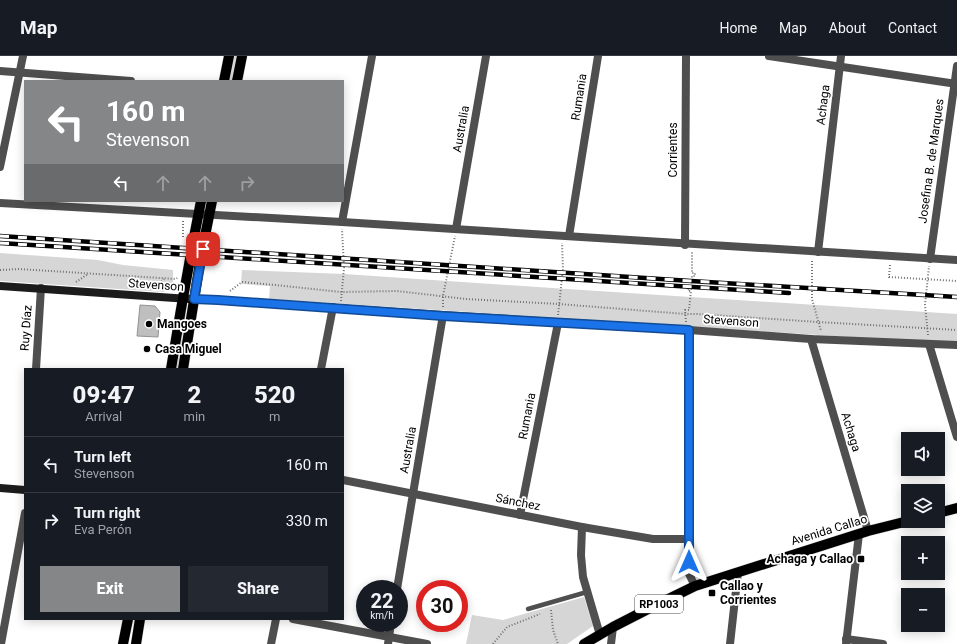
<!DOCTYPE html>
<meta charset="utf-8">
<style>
body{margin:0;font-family:Roboto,sans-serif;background:#242831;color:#f1f3f6;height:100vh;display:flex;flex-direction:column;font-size:15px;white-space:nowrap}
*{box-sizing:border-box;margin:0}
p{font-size:13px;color:#9ea1a6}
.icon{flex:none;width:22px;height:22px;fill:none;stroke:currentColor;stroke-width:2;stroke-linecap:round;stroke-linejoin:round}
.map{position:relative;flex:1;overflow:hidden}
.details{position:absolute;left:24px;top:312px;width:320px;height:252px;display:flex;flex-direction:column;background:#171b24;border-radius:0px;box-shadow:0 2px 10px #0003}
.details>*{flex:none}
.banner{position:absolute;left:24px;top:24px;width:320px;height:122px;border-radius:0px;box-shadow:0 2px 10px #0003;background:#858687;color:#fff;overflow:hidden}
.tools{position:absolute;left:901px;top:376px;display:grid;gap:8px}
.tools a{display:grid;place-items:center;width:44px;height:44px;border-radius:0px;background:#171b24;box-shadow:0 2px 10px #0003;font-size:20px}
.speed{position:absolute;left:356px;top:524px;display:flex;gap:8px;font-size:20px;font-weight:700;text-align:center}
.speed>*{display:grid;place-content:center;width:52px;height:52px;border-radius:50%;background:#171b24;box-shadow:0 2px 10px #0003;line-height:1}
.speed small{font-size:10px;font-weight:400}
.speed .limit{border:6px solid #d22;background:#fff;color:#111}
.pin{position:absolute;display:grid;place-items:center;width:34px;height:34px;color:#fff;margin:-17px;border-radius:8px;box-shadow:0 2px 6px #0006}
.me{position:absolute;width:44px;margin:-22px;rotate:0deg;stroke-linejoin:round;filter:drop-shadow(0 0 3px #0008)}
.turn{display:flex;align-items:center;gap:14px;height:84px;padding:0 16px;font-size:18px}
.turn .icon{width:52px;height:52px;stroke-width:2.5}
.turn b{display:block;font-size:28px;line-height:34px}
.lanes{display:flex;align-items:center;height:38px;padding:0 16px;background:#0003;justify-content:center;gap:20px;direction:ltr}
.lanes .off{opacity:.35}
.eta{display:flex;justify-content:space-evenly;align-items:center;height:68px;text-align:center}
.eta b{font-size:24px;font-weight:800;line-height:28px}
.button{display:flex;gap:8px;margin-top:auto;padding:8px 16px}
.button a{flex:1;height:46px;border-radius:0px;background:#858687;color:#fff;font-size:16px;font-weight:800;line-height:46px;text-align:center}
.button a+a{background:#242831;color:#f1f3f6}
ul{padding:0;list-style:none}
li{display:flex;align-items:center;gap:12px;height:56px;padding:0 16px;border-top:1px solid #363941}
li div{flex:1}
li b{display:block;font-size:15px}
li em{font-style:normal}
header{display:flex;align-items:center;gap:24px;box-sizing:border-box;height:56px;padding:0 20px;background:#171b24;border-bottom:1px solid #363941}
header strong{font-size:19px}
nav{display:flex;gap:22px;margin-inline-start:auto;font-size:14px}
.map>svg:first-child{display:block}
</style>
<header>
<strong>Map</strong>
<nav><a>Home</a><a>Map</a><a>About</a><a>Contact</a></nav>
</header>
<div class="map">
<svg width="957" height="588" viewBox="0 0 957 588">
<rect width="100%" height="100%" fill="#fff"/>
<!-- green -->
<g fill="#d6d6d6">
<path d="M234,0H238L233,25H229Z"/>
<path d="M0,197L98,204L123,209L173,214V228L164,236L0,225Z"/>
<path d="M242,214L344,218L567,233L957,258V288L269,243L270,230L241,228Z"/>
<path d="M183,257H186L178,313H174Z"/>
<path d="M584,541L593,570L567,588H466L472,559L503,564Z"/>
</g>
<!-- building -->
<path fill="#bfbfbf" stroke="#939393" d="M140,249L155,250L160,256L158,281L137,280Z"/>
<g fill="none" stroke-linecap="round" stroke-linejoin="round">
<defs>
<g id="primary">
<path d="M224,25L229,0"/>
<path d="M237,25L242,0"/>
<path d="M171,313C180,257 190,201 201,145"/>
<path d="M183,313L201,200L212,145"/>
<path d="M938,457L957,452"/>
<path d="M123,588L128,563"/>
<path d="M136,588L140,563"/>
<path d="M584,588L613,571L652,551L695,530L868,475L908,465"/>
</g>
</defs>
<!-- primary casing -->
<use href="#primary" stroke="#dbdbdb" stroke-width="11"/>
<!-- path -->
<g stroke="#717171" stroke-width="2" stroke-dasharray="1 2" stroke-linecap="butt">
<path d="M183,181V165"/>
<path d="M812,205V243L821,275"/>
<path d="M890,209L889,221L957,225"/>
<path d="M0,214L19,213L176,223L177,222"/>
<path d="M76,226L88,218"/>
<path d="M155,232L164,223"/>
<path d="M230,235L242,226L275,229L341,236L397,235L466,243L559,248L685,258H697L818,266L957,274"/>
<path d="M341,245L344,212L342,173"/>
<path d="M443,251V240L455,180"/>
<path d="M558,259L563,213L562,187"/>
<path d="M686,266L685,254H689L691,235H688L689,233H691L692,220H695V217H692V196"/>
<path d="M928,279L925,249L929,210"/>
<path d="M551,554L553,574L558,588"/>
<path d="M493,588L507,571L540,558"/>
</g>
<!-- lane -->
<path stroke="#4f4f4f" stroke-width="4.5" d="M528,553L587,536"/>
<!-- street -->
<g stroke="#4f4f4f" stroke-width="8">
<path d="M769,0L957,28"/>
<path d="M0,15L131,25"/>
<path d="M0,111L23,0"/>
<path d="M0,147C114,154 228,160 342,166C547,178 752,193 957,204"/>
<path d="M342,166L372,0"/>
<path d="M456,173L486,0"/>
<path d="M569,180L598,0"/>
<path d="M685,189L686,0"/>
<path d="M818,196L841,0"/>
<path d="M930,203L957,10"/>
<path d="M194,243L218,244L443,259L689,274L811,283L957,289"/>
<path d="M689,274V518L695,530"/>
<path d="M811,283L868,475"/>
<path d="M929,288L957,381"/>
<path d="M36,313L41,232"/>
<path d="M321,313L333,251"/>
<path d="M343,424L582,471L653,483H689"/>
<path d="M520,459L558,267"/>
<path d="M582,471L581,499L583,521L600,579"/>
<path d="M397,533L443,259"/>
<path d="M293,563L427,588"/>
<path d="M846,583L883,588"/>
<path d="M1,588L25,457"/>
<path d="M271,588L276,563"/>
<path d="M388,588L391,567"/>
<path d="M611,588L613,571"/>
<path d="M730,588L738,516"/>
<path d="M846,588L859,478"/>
</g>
<!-- secondary -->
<g stroke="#1c1c1c" stroke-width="8">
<path d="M0,230L189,243"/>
<path d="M0,432L25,434"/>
</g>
<!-- primary -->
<use href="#primary" stroke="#000" stroke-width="10"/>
<defs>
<g id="rail">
<path d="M0,180L691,225L957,241"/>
<path d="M0,187L789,237"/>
</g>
</defs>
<!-- rail casing -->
<use href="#rail" stroke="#000" stroke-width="4.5"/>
<!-- rail -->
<use href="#rail" stroke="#fff" stroke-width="3" stroke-dasharray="9" stroke-linecap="butt"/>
</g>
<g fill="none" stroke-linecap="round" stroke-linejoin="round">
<defs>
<path id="route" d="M203,193L194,243L218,244L443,260L689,274V506"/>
</defs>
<!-- route casing -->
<use href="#route" stroke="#114b97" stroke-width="10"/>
<!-- route -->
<use href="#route" stroke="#1a73e8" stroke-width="7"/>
</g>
<!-- markers -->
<g fill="#000" stroke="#fff" stroke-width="1.5">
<circle cx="149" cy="268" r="4"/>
<circle cx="147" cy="293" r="4"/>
<rect x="857" y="499" width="8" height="8" rx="2"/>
<rect x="708" y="533" width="8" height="8" rx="2"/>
</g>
<g text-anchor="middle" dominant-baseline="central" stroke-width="3.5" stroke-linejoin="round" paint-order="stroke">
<!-- shield labels -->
<rect fill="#fff" stroke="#4c4c4c" stroke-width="1" x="635" y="539" width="48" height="18" rx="3"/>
<g font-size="11" font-weight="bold" fill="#000">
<text x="659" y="548">RP1003</text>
</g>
<!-- street labels -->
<g font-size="12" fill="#000" stroke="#fff">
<text transform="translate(579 41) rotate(-81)">Rumania</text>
<text transform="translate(823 49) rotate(-83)">Achaga</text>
<text transform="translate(461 73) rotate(-80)">Australia</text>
<text transform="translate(673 94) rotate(-90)">Corrientes</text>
<text transform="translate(931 105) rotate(-82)">Josefina B. de Marques</text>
<text transform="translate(156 229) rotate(4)">Stevenson</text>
<text transform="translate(731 265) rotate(4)">Stevenson</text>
<text transform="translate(26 272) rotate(-86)">Ruy Díaz</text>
<text transform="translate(527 360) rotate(-79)">Rumania</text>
<text transform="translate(851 376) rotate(73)">Achaga</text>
<text transform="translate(408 394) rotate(-80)">Australia</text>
<text transform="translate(518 446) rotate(11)">Sánchez</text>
<text transform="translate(829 474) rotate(-17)">Avenida Callao</text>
</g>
<!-- poi labels -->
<g font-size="12" font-weight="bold" fill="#000" stroke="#fff" text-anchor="start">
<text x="157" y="268">Mangoes</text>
<text x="155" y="293">Casa Miguel</text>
<text x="853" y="503" text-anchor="end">Achaga y Callao</text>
<text x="720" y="530">Callao y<tspan x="720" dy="14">Corrientes</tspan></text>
</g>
</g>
</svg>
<div class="tools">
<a><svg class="icon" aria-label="sound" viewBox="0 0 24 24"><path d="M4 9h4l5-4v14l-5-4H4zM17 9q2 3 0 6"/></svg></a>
<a><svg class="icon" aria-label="layers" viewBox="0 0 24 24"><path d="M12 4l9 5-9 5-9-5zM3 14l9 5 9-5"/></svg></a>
<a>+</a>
<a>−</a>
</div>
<div class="speed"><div>22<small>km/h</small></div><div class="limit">30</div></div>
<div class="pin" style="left:203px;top:193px;background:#d93025"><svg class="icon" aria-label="arrive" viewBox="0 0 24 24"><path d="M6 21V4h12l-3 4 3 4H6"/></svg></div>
<svg class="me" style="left:689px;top:506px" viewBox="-20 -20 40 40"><path d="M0-17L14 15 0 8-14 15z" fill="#1a73e8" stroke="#fff" stroke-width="4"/></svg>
<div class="banner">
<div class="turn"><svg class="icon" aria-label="left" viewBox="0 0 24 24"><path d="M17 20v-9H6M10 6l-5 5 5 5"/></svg><div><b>160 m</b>Stevenson</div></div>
<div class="lanes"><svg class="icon" aria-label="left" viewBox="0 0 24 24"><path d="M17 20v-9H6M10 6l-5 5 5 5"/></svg><svg class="icon off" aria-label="ahead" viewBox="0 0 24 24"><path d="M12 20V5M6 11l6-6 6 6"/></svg><svg class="icon off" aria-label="ahead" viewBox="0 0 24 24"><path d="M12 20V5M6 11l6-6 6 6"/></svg><svg class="icon off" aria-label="right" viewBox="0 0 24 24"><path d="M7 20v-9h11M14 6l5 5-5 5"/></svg></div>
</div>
<section class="details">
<div class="eta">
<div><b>09:47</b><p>Arrival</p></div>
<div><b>2</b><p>min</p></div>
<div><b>520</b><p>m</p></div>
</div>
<ul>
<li><svg class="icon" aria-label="left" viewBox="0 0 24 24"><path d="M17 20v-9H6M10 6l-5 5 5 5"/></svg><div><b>Turn left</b><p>Stevenson</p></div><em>160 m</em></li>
<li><svg class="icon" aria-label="right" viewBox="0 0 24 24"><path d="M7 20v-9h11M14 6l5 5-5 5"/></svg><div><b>Turn right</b><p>Eva Perón</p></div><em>330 m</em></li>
</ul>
<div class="button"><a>Exit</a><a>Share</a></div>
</section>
</div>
